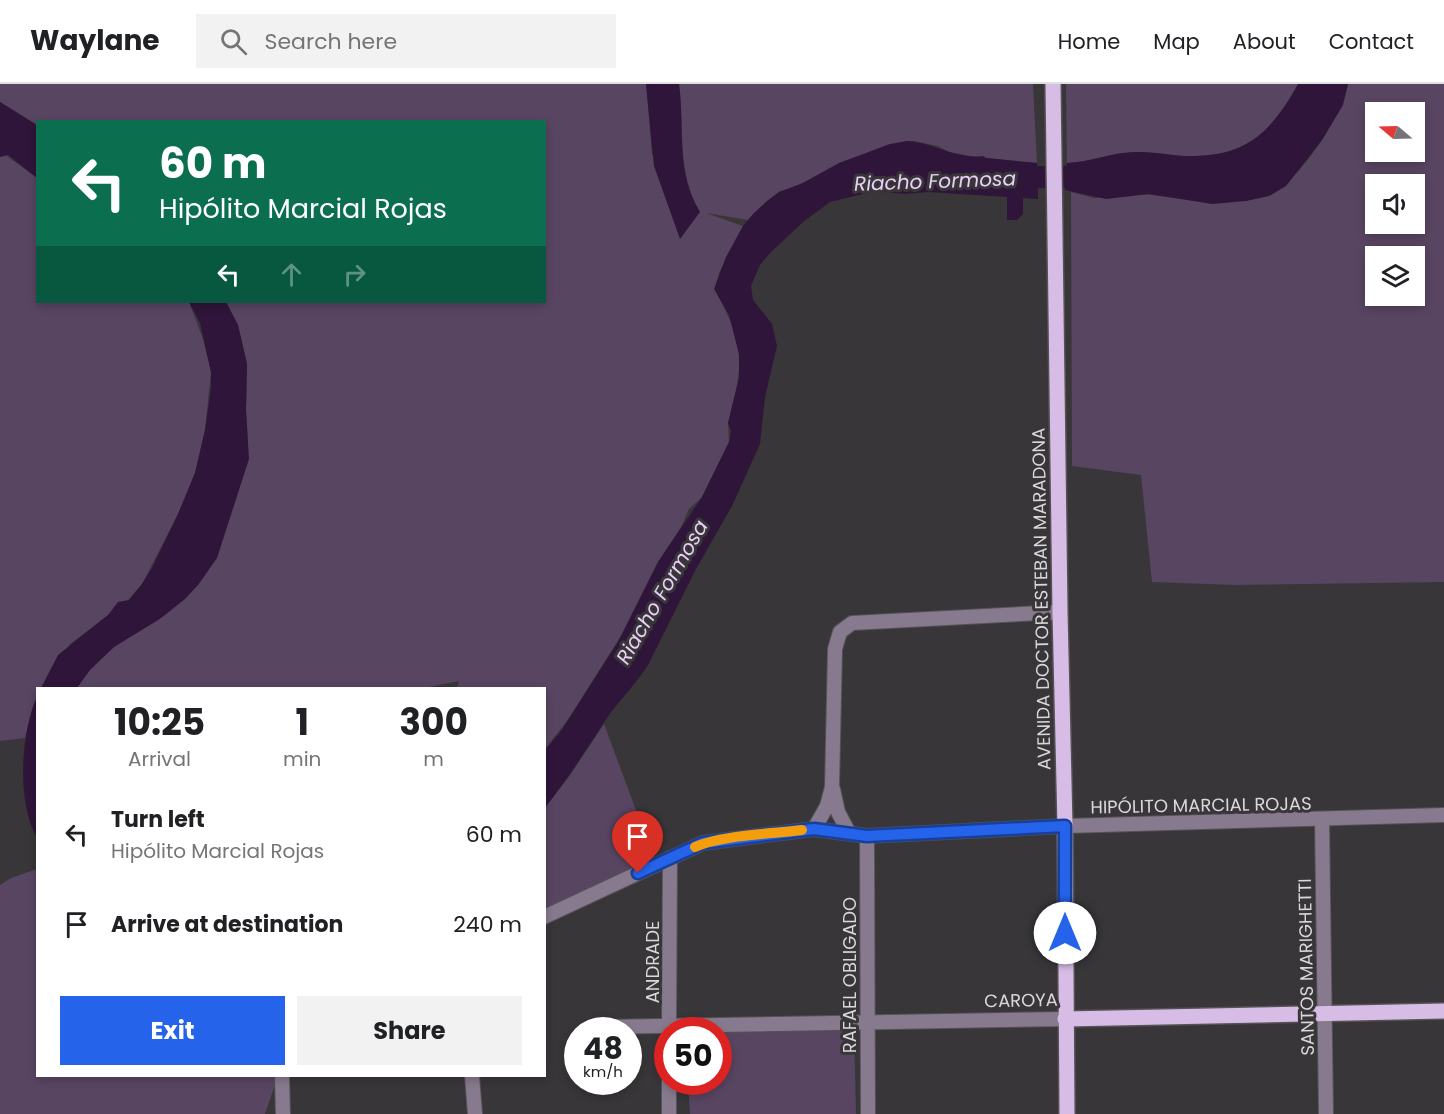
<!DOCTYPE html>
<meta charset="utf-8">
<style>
body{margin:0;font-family:Poppins,sans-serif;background:#f2f2f2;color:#202124;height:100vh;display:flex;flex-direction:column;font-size:22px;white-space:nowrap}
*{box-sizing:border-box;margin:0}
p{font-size:20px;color:#757577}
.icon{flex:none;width:33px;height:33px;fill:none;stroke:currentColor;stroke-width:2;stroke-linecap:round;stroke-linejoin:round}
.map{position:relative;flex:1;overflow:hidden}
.drawer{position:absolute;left:36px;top:603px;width:510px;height:390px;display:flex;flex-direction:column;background:#fff;border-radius:0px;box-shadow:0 3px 9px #0003}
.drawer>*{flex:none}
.hud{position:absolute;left:36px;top:36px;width:510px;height:183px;border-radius:0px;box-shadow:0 3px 9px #0003;background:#0b6e4f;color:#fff;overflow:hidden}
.needle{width:39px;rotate:289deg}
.controls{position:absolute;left:1365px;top:18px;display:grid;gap:12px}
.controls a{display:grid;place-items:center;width:60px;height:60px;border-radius:0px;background:#fff;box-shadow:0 3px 9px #0003;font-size:30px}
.speed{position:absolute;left:564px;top:933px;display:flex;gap:12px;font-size:30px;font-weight:700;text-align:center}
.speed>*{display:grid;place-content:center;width:78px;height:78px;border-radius:50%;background:#fff;box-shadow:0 3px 9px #0003;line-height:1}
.speed small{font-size:15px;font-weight:400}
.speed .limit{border:9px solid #d22;background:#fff;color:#111}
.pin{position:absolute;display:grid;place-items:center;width:51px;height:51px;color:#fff;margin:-62px -26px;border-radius:50% 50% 50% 0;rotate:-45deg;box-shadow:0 0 6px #0007}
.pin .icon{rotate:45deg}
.me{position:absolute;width:66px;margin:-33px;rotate:0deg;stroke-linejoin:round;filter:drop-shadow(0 0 4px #0008)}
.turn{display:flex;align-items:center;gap:21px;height:126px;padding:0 24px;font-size:27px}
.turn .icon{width:78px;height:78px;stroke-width:2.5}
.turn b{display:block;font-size:42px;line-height:51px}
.lanes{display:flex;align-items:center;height:57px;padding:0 24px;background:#0003;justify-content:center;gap:30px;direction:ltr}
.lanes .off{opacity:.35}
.eta{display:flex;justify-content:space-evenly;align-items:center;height:102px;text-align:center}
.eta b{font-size:36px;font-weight:700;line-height:42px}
.primary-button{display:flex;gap:12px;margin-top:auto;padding:12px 24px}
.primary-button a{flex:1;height:69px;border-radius:0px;background:#2563eb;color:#fff;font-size:24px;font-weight:700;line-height:69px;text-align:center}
.primary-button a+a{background:#f2f2f2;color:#202124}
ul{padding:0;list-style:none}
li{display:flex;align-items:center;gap:18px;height:90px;padding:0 24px}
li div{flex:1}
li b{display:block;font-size:22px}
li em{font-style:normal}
header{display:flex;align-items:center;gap:36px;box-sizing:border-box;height:84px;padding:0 30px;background:#fff;border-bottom:2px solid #e0e0e0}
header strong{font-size:28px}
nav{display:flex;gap:33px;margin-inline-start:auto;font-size:21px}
.search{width:420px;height:54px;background:#f2f2f2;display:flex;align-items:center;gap:15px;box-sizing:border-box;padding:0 21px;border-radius:0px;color:#757577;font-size:22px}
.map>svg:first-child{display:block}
</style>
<header>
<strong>Waylane</strong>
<div class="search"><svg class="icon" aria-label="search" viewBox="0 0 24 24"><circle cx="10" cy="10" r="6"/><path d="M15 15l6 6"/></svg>Search here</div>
<nav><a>Home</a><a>Map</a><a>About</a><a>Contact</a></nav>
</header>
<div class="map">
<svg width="1444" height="1030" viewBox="0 0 1444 1030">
<rect width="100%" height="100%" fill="#383639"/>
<!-- green -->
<g fill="#584562" fill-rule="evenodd">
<path d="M0,0H646L652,70L700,128C676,88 685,44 679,0H1033L1037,79L977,73L949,68L938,62L913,57L779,108L748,136L706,129L743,142L719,189L715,205L734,245L740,278L737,301L728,339L729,358L702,413L689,425L681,443L658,478L622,550L567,637L545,665L544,604H457L459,597L424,604H77C92,571 129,554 158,536C178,523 194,506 208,487L248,360L246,326L247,280L238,241L226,218H544V38H38L37,41L0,18Z"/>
<path d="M1066,0H1299C1291,17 1265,52 1249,61C1235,69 1211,71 1195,72C1175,73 1155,67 1135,68C1111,69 1090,78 1067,79Z"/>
<path d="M1348,0H1444V498L1235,501L1152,498L1141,391L1072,382L1071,108L1094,114L1119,113L1143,110L1193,116L1269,112C1300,96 1341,34 1348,0ZM1376,28H1414V68H1376ZM1376,100H1414V140H1376ZM1376,172H1414V212H1376Z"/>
<path d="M0,67L37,94L38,218H189L203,255L211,288L205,346L195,389L178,430L142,500L128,516L70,560L41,604H38C37,621 28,637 25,654L0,657Z"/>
<path d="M604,640L656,780L545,833L544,724L569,693Z"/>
<path d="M37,785L38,992H278L265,1030H0V801L11,794Z"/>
<path d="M854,945L856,1030H690L688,998H718V946Z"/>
</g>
<!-- water -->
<g fill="#2f153a">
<path d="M646,0H679C685,45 675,87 700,128L680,155L654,82Z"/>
<path d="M1298,0H1348L1343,21L1322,56L1286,102L1269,112L1246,117L1212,120L1149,110L1106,115L1065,106L1067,79C1092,78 1114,67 1140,68C1158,68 1176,73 1195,72C1249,71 1273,45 1298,0Z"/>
<path d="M0,18L37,41V94L8,71L0,73Z"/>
<path d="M907,57C933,58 957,76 983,72L986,74L1037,79L1038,115L1023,114V130L1017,136H1007V113L928,108L904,110L875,107L830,118L803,138L770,169L760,181L751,202L753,216L772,240L777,262L765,313L760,360L732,422L696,485L649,579C638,598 622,613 609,631C588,663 568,694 545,724V666L561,647L618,558L658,478L702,413L729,358L731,347L728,339L739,294V270L729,231L714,205L726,173L743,142L753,130L767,117L779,108L801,100L839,79L890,60Z"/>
<path d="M189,218H226L238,241L247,280L246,326L249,375L217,474L198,501L185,515L158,536L114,563L90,586L77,604H41L58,571L108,531L118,518L129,516L142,500L152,484L178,430L195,389L205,346L211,304V288L200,239Z"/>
<path d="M37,612V754C16,717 21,649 37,612Z"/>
</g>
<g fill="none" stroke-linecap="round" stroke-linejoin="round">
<!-- river -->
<path stroke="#2f153a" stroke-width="22" d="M1007,94L1097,92"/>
<defs>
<g id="minor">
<path d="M833,705L838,728L849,749"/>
<path d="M1322,736L1326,1030"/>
<path d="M814,745L827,722L832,703L835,565L840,548L852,539L1060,528"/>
<path d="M867,752L868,1030"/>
<path d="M544,833L703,759L814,745L867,752L1065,742L1444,731"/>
<path d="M599,943L1065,935"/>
<path d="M669,946L670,774"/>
<path d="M282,992L283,1030"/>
<path d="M472,992L475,1030"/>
<path d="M669,1030V998"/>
</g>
<g id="major">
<path d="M1053,0L1060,528L1065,742L1067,1030"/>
<path d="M1065,935L1444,927"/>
</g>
</defs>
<!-- minor casing -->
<use href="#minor" stroke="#555356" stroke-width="16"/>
<!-- major casing -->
<use href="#major" stroke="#555356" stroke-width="18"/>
<!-- minor -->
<use href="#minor" stroke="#877a8e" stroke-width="14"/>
<!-- major -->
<use href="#major" stroke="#d7bce5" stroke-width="15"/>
</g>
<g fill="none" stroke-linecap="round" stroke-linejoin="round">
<defs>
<path id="route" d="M638,789L703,759L814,745L867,752L1065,742V849"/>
</defs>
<!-- route casing -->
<use href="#route" stroke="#184099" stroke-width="15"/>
<!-- route -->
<use href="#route" stroke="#2563eb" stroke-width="10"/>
<!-- slow -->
<path stroke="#f59e0b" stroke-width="10" d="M695,763C721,751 772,750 802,746"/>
</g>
<g text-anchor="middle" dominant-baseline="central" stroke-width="6" stroke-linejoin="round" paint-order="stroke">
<!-- street labels -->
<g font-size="18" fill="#dad8db" stroke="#383639">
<text transform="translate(1041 515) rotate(-91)">AVENIDA DOCTOR ESTEBAN MARADONA</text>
<text transform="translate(1201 721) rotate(-1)">HIPÓLITO MARCIAL ROJAS</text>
<text transform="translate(652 878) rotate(-90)">ANDRADE</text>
<text transform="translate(1306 883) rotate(-91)">SANTOS MARIGHETTI</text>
<text transform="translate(849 891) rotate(-90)">RAFAEL OBLIGADO</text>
<text transform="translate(1021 916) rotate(-1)">CAROYA</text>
</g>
<!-- water labels -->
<g font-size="20" font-style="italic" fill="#eacff8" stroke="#383639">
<text transform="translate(935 97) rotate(-2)">Riacho Formosa</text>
<text transform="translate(662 508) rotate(-60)">Riacho Formosa</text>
</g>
</g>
</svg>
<div class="controls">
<a><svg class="needle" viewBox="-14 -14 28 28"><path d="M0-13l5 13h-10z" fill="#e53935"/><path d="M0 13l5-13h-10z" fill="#757577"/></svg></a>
<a><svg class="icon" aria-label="sound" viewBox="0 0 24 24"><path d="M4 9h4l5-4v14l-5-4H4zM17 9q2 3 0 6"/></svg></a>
<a><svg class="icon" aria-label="layers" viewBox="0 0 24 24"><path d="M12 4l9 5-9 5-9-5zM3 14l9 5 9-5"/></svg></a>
</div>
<div class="speed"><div>48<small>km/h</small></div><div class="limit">50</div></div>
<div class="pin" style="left:638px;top:789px;background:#d93025"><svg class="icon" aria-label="arrive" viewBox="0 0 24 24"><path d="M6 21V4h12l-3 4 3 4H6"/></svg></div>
<svg class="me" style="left:1065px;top:849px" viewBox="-20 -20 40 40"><circle r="19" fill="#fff"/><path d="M0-13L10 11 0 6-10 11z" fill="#2563eb"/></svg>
<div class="hud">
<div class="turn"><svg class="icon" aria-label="left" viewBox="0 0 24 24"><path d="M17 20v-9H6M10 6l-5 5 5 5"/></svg><div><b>60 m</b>Hipólito Marcial Rojas</div></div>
<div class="lanes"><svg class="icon" aria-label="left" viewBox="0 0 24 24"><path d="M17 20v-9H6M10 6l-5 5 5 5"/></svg><svg class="icon off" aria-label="ahead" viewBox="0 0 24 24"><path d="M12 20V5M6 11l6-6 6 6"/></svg><svg class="icon off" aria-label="right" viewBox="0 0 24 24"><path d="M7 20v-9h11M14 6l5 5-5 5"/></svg></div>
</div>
<section class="drawer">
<div class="eta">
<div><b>10:25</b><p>Arrival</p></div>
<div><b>1</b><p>min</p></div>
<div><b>300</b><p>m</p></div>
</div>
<ul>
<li><svg class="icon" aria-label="left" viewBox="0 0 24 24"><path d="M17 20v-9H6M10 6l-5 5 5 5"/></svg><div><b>Turn left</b><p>Hipólito Marcial Rojas</p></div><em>60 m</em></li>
<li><svg class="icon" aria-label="arrive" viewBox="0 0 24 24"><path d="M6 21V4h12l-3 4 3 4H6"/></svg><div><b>Arrive at destination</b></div><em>240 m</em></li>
</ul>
<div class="primary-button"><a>Exit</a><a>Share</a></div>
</section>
</div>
